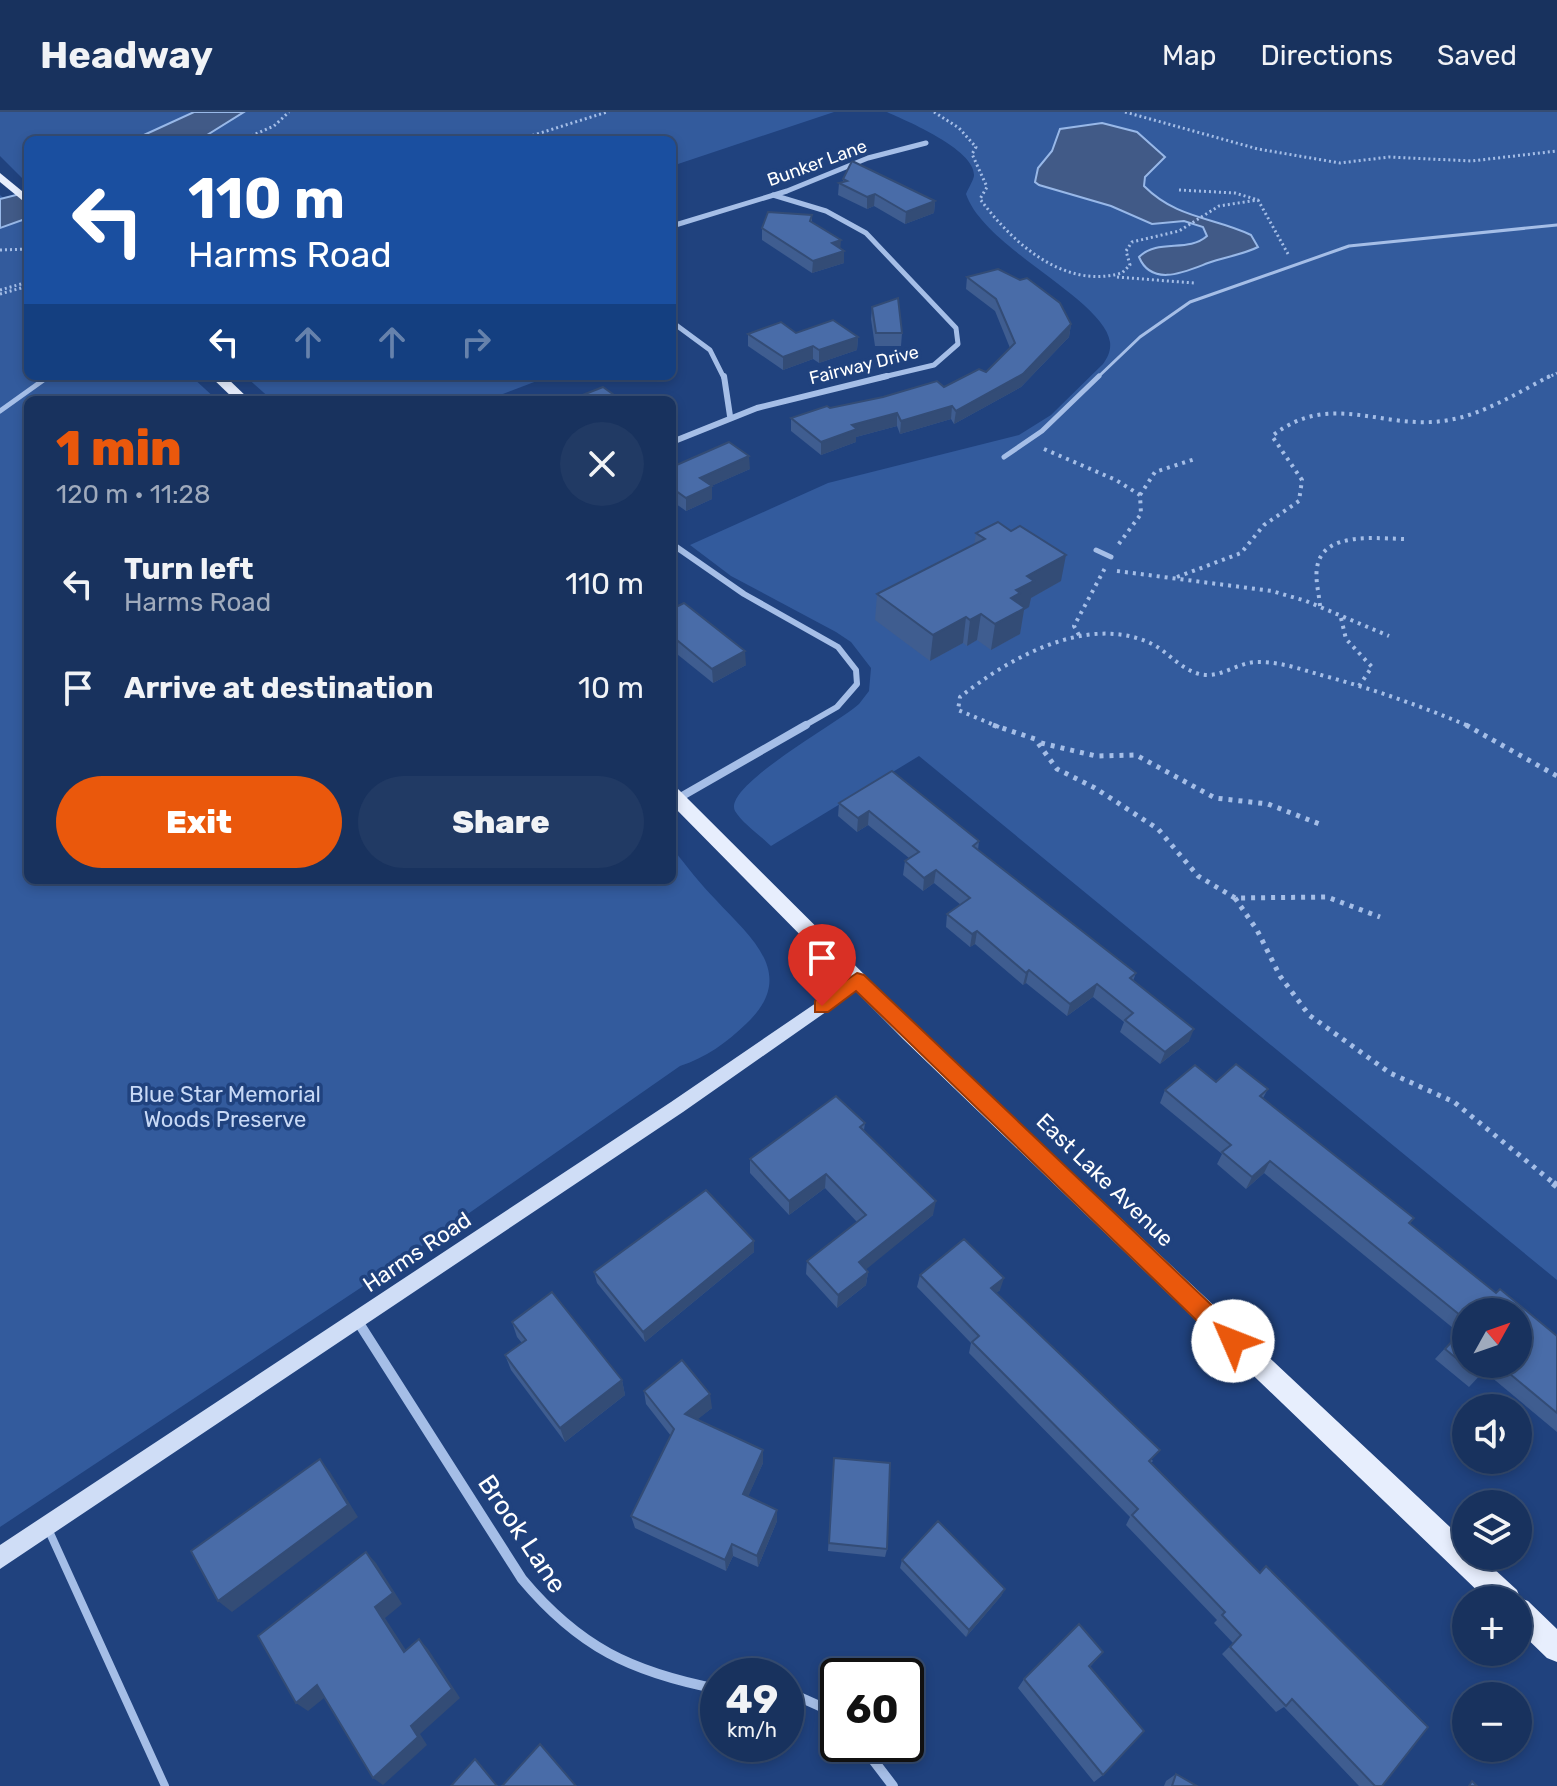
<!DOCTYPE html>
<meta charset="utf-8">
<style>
body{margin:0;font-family:Rubik,sans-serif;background:#213a64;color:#f1f3f6;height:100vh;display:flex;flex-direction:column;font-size:30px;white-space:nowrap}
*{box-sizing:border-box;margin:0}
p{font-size:26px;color:#9faabc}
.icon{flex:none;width:44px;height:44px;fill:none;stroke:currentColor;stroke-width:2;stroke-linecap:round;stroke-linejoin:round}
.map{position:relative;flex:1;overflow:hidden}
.drawer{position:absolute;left:24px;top:284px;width:652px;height:488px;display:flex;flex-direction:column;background:#18325e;border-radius:12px;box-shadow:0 4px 12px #0003,0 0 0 2px #364d73}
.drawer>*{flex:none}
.guide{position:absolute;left:24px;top:24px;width:652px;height:244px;border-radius:12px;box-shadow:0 4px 12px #0003,0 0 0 2px #364d73;background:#1a4fa0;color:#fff;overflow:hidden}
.needle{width:52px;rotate:50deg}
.fabs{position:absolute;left:1452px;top:1186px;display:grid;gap:16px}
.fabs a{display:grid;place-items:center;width:80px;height:80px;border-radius:50%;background:#18325e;box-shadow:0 4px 12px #0003,0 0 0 2px #364d73;font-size:40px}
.speed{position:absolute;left:700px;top:1546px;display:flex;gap:16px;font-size:40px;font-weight:700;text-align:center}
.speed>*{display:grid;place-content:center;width:104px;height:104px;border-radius:50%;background:#18325e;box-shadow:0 4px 12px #0003,0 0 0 2px #364d73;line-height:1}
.speed small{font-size:20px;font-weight:400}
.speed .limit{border:4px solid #111;border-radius:12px;background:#fff;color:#111}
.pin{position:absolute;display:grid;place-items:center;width:68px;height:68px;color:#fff;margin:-82px -34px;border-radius:50% 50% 50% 0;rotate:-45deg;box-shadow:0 0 8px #0007}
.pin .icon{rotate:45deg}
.me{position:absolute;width:88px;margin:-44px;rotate:314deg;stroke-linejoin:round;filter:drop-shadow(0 0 6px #0008)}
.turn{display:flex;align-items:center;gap:28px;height:168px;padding:0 32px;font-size:36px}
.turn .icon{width:104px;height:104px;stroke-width:2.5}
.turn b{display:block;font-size:56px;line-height:68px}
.lanes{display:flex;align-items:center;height:76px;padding:0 32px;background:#0003;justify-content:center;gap:40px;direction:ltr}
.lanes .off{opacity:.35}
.round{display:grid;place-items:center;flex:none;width:84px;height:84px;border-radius:42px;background:#213a64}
.headline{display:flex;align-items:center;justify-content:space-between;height:136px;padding:0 32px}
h1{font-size:48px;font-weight:800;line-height:60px;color:#ea580c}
.action{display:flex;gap:16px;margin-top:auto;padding:16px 32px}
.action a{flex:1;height:92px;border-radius:48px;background:#ea580c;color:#fff;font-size:32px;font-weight:800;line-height:92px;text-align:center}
.action a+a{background:#213a64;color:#f1f3f6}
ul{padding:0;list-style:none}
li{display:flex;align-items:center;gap:24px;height:104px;padding:0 32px}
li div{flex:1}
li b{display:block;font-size:30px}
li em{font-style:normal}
header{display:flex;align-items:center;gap:48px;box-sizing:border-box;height:112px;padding:0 40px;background:#18325e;border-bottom:2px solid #364d73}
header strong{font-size:38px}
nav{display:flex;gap:44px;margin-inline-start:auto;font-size:28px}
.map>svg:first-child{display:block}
</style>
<header>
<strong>Headway</strong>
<nav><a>Map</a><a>Directions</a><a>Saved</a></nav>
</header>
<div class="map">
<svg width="1557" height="1674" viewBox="0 0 1557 1674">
<rect width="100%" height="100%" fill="#20427e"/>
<!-- green -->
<g fill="#335b9d">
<path d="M0,0H834L672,54V28H28V72L0,44Z"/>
<path d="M887,0H1557V1168L919,644L771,734C761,724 742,711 735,699C722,674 840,610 859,592L869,579L871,556L851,530L836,520L731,464L690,433L828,371L1019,323L1051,303L1103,252C1108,245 1111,239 1110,230C1104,187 984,136 966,82C968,77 973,69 974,64C976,38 907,9 887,0Z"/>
<path d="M0,83L28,109V264H191L217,288H28V768H672V736C686,753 700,772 716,788C751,826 798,862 747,911C726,931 707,945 680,954L389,1157L0,1415Z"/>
<path d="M245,264H550L487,288H272Z"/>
</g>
<!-- water -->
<g fill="#415a87" stroke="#98b8e8" stroke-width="2">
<path d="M194,0H244L199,28H133Z"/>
<path d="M1102,11L1137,20L1165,45L1145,65L1144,74C1177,107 1213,105 1251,123L1258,135C1242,143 1224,145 1208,151C1187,159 1152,176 1139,145C1158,126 1188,141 1207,124L1203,115L1184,109L1152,112L1111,94L1039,73L1035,70L1038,56L1052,39L1060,17Z"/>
<path d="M28,80V106L0,116V87Z"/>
</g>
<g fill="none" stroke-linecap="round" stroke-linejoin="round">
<!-- path-far3 -->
<g stroke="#a5bee7" stroke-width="3" stroke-dasharray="2 3" stroke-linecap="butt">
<path d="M934,0L959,16L976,35L972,42L987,75L980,87C1012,130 1063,178 1122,161L1130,153L1126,139L1132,130L1179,119L1219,94L1258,88"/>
<path d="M1125,0L1258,37L1340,51L1389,45L1472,49L1557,39"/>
<path d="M242,28L274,14L289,0"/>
<path d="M518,28L607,0"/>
<path d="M1179,78L1235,81L1258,88L1288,142"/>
<path d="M0,138L28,137"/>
<path d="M1117,165L1194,171"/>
<path d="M0,178L28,170"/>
<path d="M0,182L28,174"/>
<path d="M1547,266L1557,261"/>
</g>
<!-- path-far2 -->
<g stroke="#a5bee7" stroke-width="4" stroke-dasharray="3 5" stroke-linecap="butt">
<path d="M1044,337L1116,368L1140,383L1141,402L1118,433"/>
<path d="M1140,383L1155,360L1195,347"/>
<path d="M1117,459L1272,479L1306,489L1389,524"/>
<path d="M1177,465L1241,441L1264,413L1299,389L1302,368L1272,324C1332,277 1383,320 1449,308C1484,302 1519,280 1550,264"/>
<path d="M1320,494C1319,481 1315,468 1317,456C1322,418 1379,427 1406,427"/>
<path d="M1341,506L1346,527L1372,555L1359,574"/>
<path d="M1079,523L1074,514L1105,456"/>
<path d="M999,615L958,598L960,585C1009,546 1087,502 1150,531C1170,540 1184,563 1208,563C1224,563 1239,551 1255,550C1278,549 1300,557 1321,563C1373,577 1421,594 1471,615"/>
</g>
<!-- path-far1 -->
<g stroke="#a5bee7" stroke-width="5" stroke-dasharray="4 6" stroke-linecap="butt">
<path d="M993,613L1035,627L1057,657L1095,676L1158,717L1198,764L1235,786L1327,785L1380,805"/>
<path d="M1466,613L1557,664"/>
<path d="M1041,631L1096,644L1136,643L1215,686L1268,692L1322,713"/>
<path d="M1235,786L1257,818L1280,864L1309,903L1390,961L1454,990L1556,1073"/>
</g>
<!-- path -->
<path stroke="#a5bee7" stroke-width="7" stroke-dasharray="5 8" stroke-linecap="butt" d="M1553,1071L1557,1074"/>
<!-- service-far2 -->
<g stroke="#a5bee7" stroke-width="3">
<path d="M47,266L50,264"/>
<path d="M1097,266L1140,225L1190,190L1349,134L1557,113"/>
</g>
<!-- service-far1 -->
<g stroke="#a5bee7" stroke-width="5">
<path d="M0,299L49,264"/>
<path d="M1004,345L1042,319L1099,264"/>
<path d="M1096,438L1111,445"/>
</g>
<!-- service -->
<path stroke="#a5bee7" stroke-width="8" d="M49,1419L165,1674"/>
<!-- minor-far3 -->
<g stroke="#a5bee7" stroke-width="5">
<path d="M773,83L826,99L866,121L956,216L958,232L934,253L879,266"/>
<path d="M672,114L787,79L868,46L926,31"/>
<path d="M672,210L710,238L724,266"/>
</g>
<!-- minor-far2 -->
<g stroke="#a5bee7" stroke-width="6">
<path d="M724,264L730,304"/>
<path d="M672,330L757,296L887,264"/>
<path d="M672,432L744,482L838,535L856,558L857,572L837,595L802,615"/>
</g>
<!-- minor-far1 -->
<path stroke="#a5bee7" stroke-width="8" d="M677,687L806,613"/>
<!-- minor -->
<g stroke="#a5bee7" stroke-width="10">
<path d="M357,1208L522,1467C579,1535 631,1560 718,1577"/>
<path d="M786,1579L824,1596L838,1609"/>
<path d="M861,1632L893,1674"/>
</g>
<!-- secondary -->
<path fill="#cfddf6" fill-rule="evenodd" d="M857,863L863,864L865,869L863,874L683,1000L0,1457V1433L671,990Z"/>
<!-- primary -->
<g fill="#e7eefd" fill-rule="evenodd">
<path d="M0,61L28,84V93L0,70Z"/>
<path d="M210,264H225L250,288H235Z"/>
<path d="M672,676L678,677L917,915L1466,1430V1444H1480L1517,1478L1520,1486L1528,1489L1557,1517V1550L1547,1546L1518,1518V1488H1487L903,927L672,693Z"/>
</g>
</g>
<!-- wall -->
<g fill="#3f5d90" fill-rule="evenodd">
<path d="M843,67L935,89L934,101L905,112L874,94L867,97L838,83L839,71L843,70Z"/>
<path d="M812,103V110L840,136L844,151L812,161L762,128V116Z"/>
<path d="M967,165L1071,212L1069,225L1021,275L954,312L951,307L900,322L897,314L856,325V330L821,343L791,319V306L830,296L944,275L986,260L1010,236L995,199L966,177Z"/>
<path d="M872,195L902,221L901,234H875L871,207Z"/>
<path d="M796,221L858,225L857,238L819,251L813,247L783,258L748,234V222Z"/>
<path d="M672,355L750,357L711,374L712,387L686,399L672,389Z"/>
<path d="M976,421L1061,469L1031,486L1029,495L1024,498L1020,522L991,538L977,528L967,534L963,531L930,549L875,508L877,482L974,433Z"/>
<path d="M672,489L746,553L713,571L672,538Z"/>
<path d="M839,691L979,729L978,738L1136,861L1133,869L1189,929L1160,952L1120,920L1124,910L1093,885L1067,904L1026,871L1023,873L975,832L970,835L946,815L947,802L961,793L934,771L923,779L903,763L905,749L909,746L868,713L857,720L838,704Z"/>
<path d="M1216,970L1268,977L1263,986L1414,1106L1410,1112L1496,1181L1557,1224V1320L1484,1259L1469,1275L1435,1247L1459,1221L1264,1061L1246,1077L1217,1052L1222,1042L1160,991L1165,978ZM1466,1200L1518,1252H1466Z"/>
<path d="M865,1011L864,1018L933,1103L865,1157L868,1160L866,1173L837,1196L806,1162L807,1149L857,1110L825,1076L789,1103L750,1061V1047Z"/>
<path d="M754,1129V1140L645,1230L597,1171L594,1160Z"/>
<path d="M920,1163L1000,1178L996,1181L1153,1349L1151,1351L1382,1674H1359L1284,1595L1276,1600L1222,1542L1233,1531L1214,1511L1217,1508L1126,1413L1130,1405L969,1241L971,1231L917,1175Z"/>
<path d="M512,1210L622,1268L625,1283L565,1330L511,1258L505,1243L522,1231L517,1225Z"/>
<path d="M644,1279L712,1296L696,1308L763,1351L748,1384L777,1398V1409L758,1455L733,1444L726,1459L635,1416L631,1404L671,1324L646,1292Z"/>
<path d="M834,1346L887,1437L885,1445L828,1439Z"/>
<path d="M902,1448L1005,1477L1001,1484L966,1525L900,1456Z"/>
<path d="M1103,1540L1090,1555L1103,1663L1094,1670L1018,1576L1024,1567Z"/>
<path d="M1176,1662L1197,1674H1164L1166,1669Z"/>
</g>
<!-- shaded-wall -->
<g fill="#334c76">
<path d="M875,82L874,94L867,97V85Z"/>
<path d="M935,89L934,101L905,112L906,100Z"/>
<path d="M841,128L840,140L844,139V151L812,161L813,149L832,131Z"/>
<path d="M1071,212L1069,225L1021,275L954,312L956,299Z"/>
<path d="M858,225L857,238L819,251V238Z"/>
<path d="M813,234V247L783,258V245Z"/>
<path d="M952,294L951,307L900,322L901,309Z"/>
<path d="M897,301V314L856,325V330L821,343V330L852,313Z"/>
<path d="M749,344L750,357L700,379V366Z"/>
<path d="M712,374V387L686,399V386Z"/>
<path d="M1066,443L1061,469L1031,486L1029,495L1024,498L1020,522L991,538L995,512L1027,464Z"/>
<path d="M981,502L977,528L967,534L970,508Z"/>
<path d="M966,505L963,531L930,549L933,523Z"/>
<path d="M745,539L746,553L713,571L712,557Z"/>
<path d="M869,699L868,713L857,720L858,706Z"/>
<path d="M936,758L934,771L923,779L924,766Z"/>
<path d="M977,819L975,832L970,835L972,822Z"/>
<path d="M1029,858L1026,871L1023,873L1026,861Z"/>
<path d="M1097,872L1093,885L1067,904L1070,892Z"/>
<path d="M1194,917L1189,929L1160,952L1165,940Z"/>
<path d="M1270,1049L1264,1061L1246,1077L1252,1065Z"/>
<path d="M826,1062L825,1076L789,1103V1089Z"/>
<path d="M936,1089L933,1103L858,1164L859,1150Z"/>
<path d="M754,1129V1140L645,1230L643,1220Z"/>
<path d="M868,1160L866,1173L837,1196L838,1183Z"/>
<path d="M1004,1166L1000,1178L988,1188L991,1176Z"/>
<path d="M622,1268L625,1283L565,1330L560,1316Z"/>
<path d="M710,1282L712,1296L687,1316L685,1302Z"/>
<path d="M763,1338V1351L744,1394L743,1382Z"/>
<path d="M320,1347L330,1360L358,1405L232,1500L218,1489Z"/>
<path d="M777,1398V1409L758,1455L757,1444Z"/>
<path d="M732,1432L733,1444L726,1459L725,1448Z"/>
<path d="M366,1440L376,1451L402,1492L385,1506L413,1549L404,1540L375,1495Z"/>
<path d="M1005,1477L1001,1484L966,1525L969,1518Z"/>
<path d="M419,1527L428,1537L460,1586L420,1622L427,1633L383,1673L373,1666L411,1614Z"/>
<path d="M317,1573L329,1582L308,1599L296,1591Z"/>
</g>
<!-- building -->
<g fill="#496ca8" stroke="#334c76" stroke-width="2">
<path d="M852,49L935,89L906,100L875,82L867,85L839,71L847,69L843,67Z"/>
<path d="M768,100L812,103L810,109L841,128L832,131L844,139L813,149L762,116Z"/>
<path d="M998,157L1020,168L1027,166L1060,191L1071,212L1023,262L956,299L952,294L901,309L897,301L852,313L857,317L821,330L791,306L827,294L830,296L883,285L937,269L944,275L979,257L986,260L1015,231L996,187L967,165Z"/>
<path d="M898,186L902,221H876L872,195Z"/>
<path d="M833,208L858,225L819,238L813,234L783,245L748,222L781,210L796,221Z"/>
<path d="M603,275L621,288H570Z"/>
<path d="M729,330L749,344L700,366L712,374L686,386L672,376V355Z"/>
<path d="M998,410L1011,419L1020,414L1066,443L1027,464L1034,469L1016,478L1020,481L1011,486L1025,496L995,512L981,502L970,508L966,505L933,523L877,482L985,427L976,421Z"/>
<path d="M672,489L678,494L684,491L745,539L712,557L672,524Z"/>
<path d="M892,659L979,729L973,734L1136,861L1130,866L1194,917L1165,940L1125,908L1133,901L1097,872L1070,892L1029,858L1026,861L977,819L972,822L947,802L970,786L936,758L924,766L905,749L919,740L869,699L858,706L839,691Z"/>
<path d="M1236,952L1268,977L1260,984L1414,1106L1409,1111L1496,1181L1500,1177L1557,1224V1301L1498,1252H1518V1200H1466V1208L1270,1049L1252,1065L1222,1040L1231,1033L1165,978L1195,953L1216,970Z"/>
<path d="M836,984L865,1011L860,1015L936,1089L859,1150L868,1160L838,1183L807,1149L866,1103L826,1062L789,1089L750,1047Z"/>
<path d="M706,1078L754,1129L643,1220L594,1160Z"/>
<path d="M964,1127L1004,1166L991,1176L1160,1338L1149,1349L1260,1461L1266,1454L1428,1615L1382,1674H1375L1292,1587L1286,1594L1230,1535L1241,1523L1222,1503L1225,1500L1132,1403L1138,1397L972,1230L979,1224L920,1163Z"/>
<path d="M552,1180L622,1268L560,1316L505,1243L526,1228L512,1210Z"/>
<path d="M1466,1214V1252H1490L1479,1265L1445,1237Z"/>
<path d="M682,1248L710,1282L685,1302L763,1338L743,1382L777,1398L757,1444L732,1432L725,1448L631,1404L674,1317L644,1279Z"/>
<path d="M834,1346L890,1351L887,1437L829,1431Z"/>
<path d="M320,1347L348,1393L218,1489L191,1439Z"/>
<path d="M938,1409L1005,1477L969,1518L902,1448Z"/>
<path d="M366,1440L393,1481L375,1495L404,1540L419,1527L452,1577L411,1614L418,1625L373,1666L317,1573L296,1591L258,1524Z"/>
<path d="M1079,1512L1103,1540L1089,1554L1144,1619L1103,1663L1024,1567Z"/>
<path d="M540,1632L576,1674H502Z"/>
<path d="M475,1647L497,1674H451Z"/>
<path d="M1176,1662L1197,1674H1172Z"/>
<path d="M1472,1669L1477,1674H1469Z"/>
</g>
<!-- route -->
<path fill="#ea580c" stroke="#983908" stroke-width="2" d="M857,861L864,863L1241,1221L1245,1229L1241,1236L1233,1239L1225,1236L856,879L828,900H815V889Z"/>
<g text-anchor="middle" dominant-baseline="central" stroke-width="7" stroke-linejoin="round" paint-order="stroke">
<!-- far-street labels -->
<g font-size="18" fill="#fff" stroke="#20427e">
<text transform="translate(817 51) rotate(-20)">Bunker Lane</text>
<text transform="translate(864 253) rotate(-14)">Fairway Drive</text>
</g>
<!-- park labels -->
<g font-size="22" fill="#c8d9f6" stroke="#20427e">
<text x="225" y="982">Blue Star Memorial<tspan x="225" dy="25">Woods Preserve</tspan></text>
</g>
<!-- street labels -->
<g font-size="22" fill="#fff" stroke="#20427e">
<text transform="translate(1105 1068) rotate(44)">East Lake Avenue</text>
<text transform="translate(417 1140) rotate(-34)">Harms Road</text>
</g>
<!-- near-street labels -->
<g font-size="26" fill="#fff" stroke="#20427e">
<text transform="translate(522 1422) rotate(56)">Brook Lane</text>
</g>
</g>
</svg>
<div class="fabs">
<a><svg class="needle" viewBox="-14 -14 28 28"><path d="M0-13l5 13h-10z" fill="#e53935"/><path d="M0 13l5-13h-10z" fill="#9faabc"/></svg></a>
<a><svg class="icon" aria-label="sound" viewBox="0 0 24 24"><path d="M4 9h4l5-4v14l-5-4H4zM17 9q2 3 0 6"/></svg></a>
<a><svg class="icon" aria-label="layers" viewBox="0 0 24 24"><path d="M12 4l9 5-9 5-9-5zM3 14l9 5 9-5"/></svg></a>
<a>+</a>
<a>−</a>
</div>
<div class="speed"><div>49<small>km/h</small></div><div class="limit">60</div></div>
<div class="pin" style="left:822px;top:894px;background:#d93025"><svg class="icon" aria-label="arrive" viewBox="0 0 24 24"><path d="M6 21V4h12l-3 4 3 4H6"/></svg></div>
<svg class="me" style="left:1233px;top:1229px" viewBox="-20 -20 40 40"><circle r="19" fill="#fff"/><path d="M0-13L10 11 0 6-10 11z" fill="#ea580c"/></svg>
<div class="guide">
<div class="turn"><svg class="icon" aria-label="left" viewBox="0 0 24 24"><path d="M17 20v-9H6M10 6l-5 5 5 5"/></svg><div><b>110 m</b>Harms Road</div></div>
<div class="lanes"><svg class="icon" aria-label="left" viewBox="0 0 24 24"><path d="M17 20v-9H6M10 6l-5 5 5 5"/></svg><svg class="icon off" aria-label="ahead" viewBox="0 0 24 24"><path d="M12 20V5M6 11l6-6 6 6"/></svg><svg class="icon off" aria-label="ahead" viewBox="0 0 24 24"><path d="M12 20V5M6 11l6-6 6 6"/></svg><svg class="icon off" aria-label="right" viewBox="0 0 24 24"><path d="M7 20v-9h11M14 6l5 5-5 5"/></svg></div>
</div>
<section class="drawer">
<div class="headline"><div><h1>1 min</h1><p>120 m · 11:28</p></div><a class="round"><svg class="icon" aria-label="close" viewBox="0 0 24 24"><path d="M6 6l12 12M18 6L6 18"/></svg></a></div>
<ul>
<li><svg class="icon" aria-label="left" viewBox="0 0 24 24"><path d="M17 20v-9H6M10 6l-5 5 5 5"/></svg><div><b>Turn left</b><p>Harms Road</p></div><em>110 m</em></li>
<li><svg class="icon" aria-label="arrive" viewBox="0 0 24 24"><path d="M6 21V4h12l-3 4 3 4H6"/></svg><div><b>Arrive at destination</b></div><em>10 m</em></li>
</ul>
<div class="action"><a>Exit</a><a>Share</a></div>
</section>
</div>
